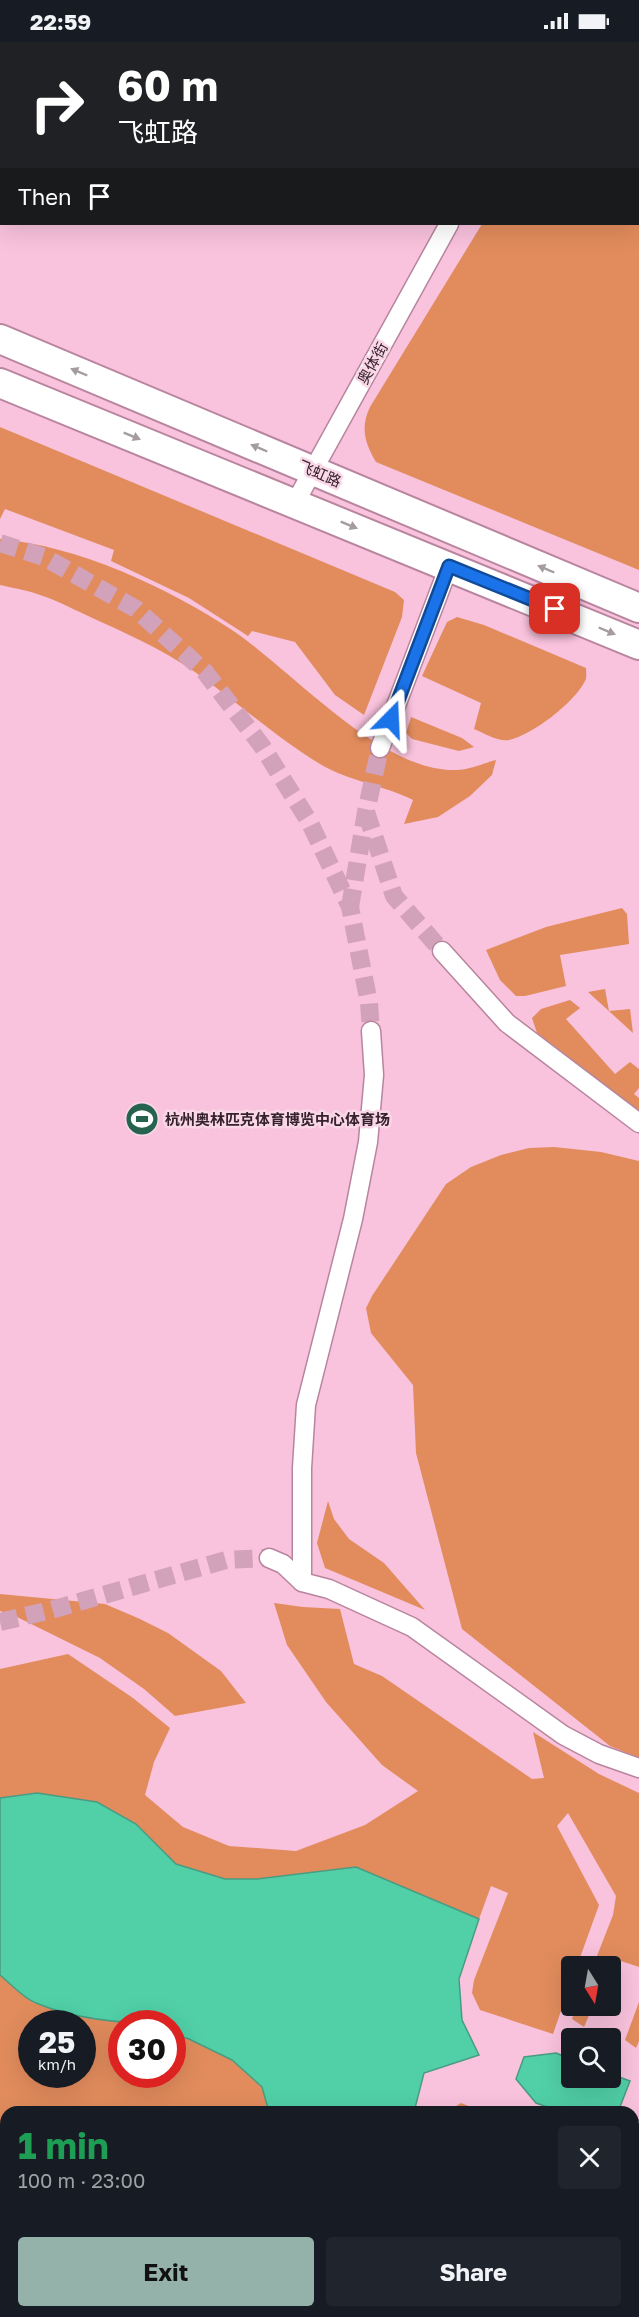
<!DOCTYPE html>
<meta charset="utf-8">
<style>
body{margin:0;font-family:"Golos Text","Noto Sans SC",sans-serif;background:#20242c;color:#f1f3f6;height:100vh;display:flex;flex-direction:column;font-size:22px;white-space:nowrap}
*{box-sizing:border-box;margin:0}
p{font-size:20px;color:#9ea1a6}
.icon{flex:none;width:33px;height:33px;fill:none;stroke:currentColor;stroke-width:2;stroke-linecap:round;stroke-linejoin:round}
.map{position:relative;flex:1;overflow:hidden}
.drawer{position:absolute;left:0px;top:2064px;width:639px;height:212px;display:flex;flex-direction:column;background:#171b24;border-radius:18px 18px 0 0;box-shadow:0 6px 24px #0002}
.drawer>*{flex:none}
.banner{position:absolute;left:0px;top:0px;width:639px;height:183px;box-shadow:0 6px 24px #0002;background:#202124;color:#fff;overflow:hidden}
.needle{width:39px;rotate:169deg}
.tools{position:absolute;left:561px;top:1914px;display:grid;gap:12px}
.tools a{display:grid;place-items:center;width:60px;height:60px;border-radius:6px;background:#171b24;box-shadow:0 6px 24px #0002;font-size:30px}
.speed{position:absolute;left:18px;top:1968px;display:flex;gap:12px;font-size:30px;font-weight:700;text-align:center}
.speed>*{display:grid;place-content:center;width:78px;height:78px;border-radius:50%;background:#171b24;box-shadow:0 6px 24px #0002;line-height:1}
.speed small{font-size:15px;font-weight:400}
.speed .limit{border:9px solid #d22;background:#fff;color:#111}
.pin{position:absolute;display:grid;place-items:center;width:51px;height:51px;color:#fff;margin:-26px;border-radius:12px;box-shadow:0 3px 9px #0006}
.me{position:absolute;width:66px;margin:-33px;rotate:21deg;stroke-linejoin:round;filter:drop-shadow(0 0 4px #0008)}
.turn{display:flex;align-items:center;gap:21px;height:126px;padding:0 18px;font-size:27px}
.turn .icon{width:78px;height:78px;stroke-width:2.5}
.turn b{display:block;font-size:42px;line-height:51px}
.then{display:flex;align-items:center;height:57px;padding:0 18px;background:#0003;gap:12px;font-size:22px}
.round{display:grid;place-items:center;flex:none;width:63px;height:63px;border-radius:6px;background:#20242c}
.summary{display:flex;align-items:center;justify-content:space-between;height:102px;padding:0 18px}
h1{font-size:36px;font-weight:700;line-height:45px;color:#1e9e55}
.primary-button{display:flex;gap:12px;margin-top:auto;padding:12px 18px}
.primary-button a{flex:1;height:69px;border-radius:6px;background:#95b2aa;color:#111;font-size:24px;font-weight:700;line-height:69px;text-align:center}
.primary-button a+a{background:#20242c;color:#f1f3f6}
.status{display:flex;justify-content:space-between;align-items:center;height:42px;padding:0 30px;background:#171b24;direction:ltr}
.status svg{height:16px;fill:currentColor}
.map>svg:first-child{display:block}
</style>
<div class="status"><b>22:59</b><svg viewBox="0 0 49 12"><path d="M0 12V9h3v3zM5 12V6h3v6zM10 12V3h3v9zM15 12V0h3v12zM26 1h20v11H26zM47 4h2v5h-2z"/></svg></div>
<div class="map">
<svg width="639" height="2275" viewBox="0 0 639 2275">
<rect width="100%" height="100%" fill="#f9c2dd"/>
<!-- green -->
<g fill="#e28c5d" fill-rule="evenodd">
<path d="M593,0H639V528L376,420C365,401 360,386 370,365L482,182H638V2L592,1Z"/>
<path d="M0,385L395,550L404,558L402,575L364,673L335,653L295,600L252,589L248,594L189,556L111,519L114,508L5,467L0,477Z"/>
<path d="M0,497C78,504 167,545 232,588C293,629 381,731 457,728C469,728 484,721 496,718L492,733L470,754L438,775L404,782L413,758C384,743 350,740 320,722C277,696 237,660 195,630C162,607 123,590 86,573C71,566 56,558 40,553C27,548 13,546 0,543Z"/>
<path d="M457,575L484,583L586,626C586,630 587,636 585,639C574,661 532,693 509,698C498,700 484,691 474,687L481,661L422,634L447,580Z"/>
<path d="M411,675L462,696L474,705L459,709L412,697L406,691Z"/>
<path d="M622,866L627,872L629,902L560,913L566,944L525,954H516L500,938L486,908L546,885Z"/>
<path d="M605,947L609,969L630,967L633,991L588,950Z"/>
<path d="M570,958L580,966L566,977L615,1032L630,1020L639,1027V1046L634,1052L639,1056V1069L537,991L532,976L541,967Z"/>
<path d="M554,1105L601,1110L639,1119V1716L610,1704L462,1587L416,1411L413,1343L371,1291L366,1266L372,1254L446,1142L471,1125L501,1113L529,1106Z"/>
<path d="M328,1459L334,1477L349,1497L384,1521L425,1568L325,1526L317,1501Z"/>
<path d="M0,1552L105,1562L140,1577L168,1591L221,1629L246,1661L175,1674L144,1647L100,1616L15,1574L0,1569Z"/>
<path d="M274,1561L303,1565L340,1567L354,1622L382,1634L532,1737L544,1736L533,1690L599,1732L639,1751V1925L612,1916L608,1924H593L613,1873L616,1854L568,1771L557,1784L599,1863L577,1924H572L571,1940L553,1992L480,1968L472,1951L474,1938L508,1851L491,1844L479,1877L356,1825L257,1837H225L176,1822L136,1782L37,1751L0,1756V1627L68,1612L133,1656L170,1686L154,1720L145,1753L183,1785L229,1804L296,1809L365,1783L418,1749L382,1723L326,1660L287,1603Z"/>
<path d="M0,1933L34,1961L79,1974L117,1977L132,1981L122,1982V2032H172L173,1992L189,1997L232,2018L262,2045L269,2070H6V2138L0,2134ZM32,1982H82V2032H32Z"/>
<path d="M639,1960V1999L636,2006L625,1998Z"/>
<path d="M577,1964H593L584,1985L572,1977Z"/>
<path d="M461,2061L484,2070H446Z"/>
<path d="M0,2166L6,2172V2270H75L77,2275H0Z"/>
<path d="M639,2250V2275H626L629,2270H633V2262Z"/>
<path d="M110,2270H224L220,2275H113Z"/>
<path d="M373,2270H526L524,2275H370Z"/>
</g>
<!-- water -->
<g fill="#51d0a7" stroke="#499c82" stroke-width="1.5">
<path d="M37,1751L97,1760L136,1782L176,1822L225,1837H257L356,1825L479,1877L459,1937L462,1978L479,2013L424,2031L414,2070H269L262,2045L232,2018L189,1997L173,1992L172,1982C130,1982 76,1978 36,1961C23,1956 11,1942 0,1933V1756Z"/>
<path d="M556,2011L571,2017L572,2036H610L611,2032L630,2039L618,2070H561L536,2061L516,2037L524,2015Z"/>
<path d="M224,2270H346L345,2275H220Z"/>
</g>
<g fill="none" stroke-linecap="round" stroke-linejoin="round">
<!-- street-tunnel -->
<g stroke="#d2a2ba" stroke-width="18" stroke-dasharray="18 9" stroke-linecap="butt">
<path d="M0,501L44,515L136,567L205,630L262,704L310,781L350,865L369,961L371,989"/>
<path d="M366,770L394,854L442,909"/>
<path d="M350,865L366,770L380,706"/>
<path d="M0,1580L51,1568L226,1518L269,1516"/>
</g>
<defs>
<g id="street">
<path d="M549,2L550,0"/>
<path d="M295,461L449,182"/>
<path d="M380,706L449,524"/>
<path d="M442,909L507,981L639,1081"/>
<path d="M269,1516L283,1522L302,1540L329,1547L412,1585L563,1693L599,1712L639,1726"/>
<path d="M302,1540V1426L306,1363L353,1177L368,1100L374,1033L371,989"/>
<path d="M0,2154L6,2158"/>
<path d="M95,2270L98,2275"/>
</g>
<g id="primary">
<path d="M0,297L639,566"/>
<path d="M0,341L639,603"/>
<path d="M633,2107L639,2093"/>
<path d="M633,2184L639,2170"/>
<path d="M561,2275L563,2270"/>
<path d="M595,2275L597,2270"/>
</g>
</defs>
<!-- street casing -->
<use href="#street" stroke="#b8859e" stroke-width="21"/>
<!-- primary casing -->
<use href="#primary" stroke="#b8859e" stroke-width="32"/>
<!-- street -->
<use href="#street" stroke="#fff" stroke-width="18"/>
<!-- primary -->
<use href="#primary" stroke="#fff" stroke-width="28"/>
</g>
<!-- one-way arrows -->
<defs><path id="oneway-solid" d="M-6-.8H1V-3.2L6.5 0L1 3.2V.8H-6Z" transform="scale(1.5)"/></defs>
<g fill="#a59ca0">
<use href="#oneway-solid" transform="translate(79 330) rotate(-157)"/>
<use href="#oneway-solid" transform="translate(132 394) rotate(22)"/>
<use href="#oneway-solid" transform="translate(259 406) rotate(-157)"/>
<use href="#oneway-solid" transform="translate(349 483) rotate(22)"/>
<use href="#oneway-solid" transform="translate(546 527) rotate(-157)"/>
<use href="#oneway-solid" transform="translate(607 589) rotate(23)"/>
</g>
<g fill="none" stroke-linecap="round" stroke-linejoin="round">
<defs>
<path id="route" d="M391,677L449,524L555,567"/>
</defs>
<!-- route casing -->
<use href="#route" stroke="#114b97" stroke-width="15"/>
<!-- route -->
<use href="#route" stroke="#1a73e8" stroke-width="10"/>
</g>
<!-- icons -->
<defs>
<symbol id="stadium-disc" viewBox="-11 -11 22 22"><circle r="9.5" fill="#25634e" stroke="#f9d7e7"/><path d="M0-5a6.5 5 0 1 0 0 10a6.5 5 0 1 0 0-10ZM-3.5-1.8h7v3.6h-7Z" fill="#fff"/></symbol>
</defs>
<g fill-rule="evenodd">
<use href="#stadium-disc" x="123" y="1058" width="38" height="38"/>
</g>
<g text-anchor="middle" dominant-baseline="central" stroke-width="5" stroke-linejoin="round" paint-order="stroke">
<!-- street labels -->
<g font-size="15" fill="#36222c" stroke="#f9d7e7">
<text transform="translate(372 321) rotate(-61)">奥体街</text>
<text transform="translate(320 431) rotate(23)">飞虹路</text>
</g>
<!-- poi labels -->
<g font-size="15" font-weight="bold" fill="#36222c" stroke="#f9d7e7" text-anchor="start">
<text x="165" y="1077">杭州奥林匹克体育博览中心体育场</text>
</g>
</g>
</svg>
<div class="tools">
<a><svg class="needle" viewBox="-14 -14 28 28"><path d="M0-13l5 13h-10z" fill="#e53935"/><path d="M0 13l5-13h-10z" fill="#9ea1a6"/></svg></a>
<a><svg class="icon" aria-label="search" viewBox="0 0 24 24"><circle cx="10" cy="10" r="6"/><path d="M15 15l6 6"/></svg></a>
</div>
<div class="speed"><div>25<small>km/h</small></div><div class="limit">30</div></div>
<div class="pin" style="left:555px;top:567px;background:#d93025"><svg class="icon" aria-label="arrive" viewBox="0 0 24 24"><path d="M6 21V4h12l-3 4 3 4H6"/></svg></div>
<svg class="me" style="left:391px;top:677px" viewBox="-20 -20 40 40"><path d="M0-17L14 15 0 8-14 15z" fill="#1a73e8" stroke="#fff" stroke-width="4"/></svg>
<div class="banner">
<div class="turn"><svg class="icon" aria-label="right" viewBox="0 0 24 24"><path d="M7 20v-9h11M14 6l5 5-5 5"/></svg><div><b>60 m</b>飞虹路</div></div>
<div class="then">Then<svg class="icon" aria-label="arrive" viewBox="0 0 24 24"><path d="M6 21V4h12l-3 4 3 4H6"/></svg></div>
</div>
<section class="drawer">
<div class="summary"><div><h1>1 min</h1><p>100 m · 23:00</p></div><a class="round"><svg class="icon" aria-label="close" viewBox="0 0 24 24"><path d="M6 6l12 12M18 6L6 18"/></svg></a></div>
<div class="primary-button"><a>Exit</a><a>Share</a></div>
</section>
</div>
